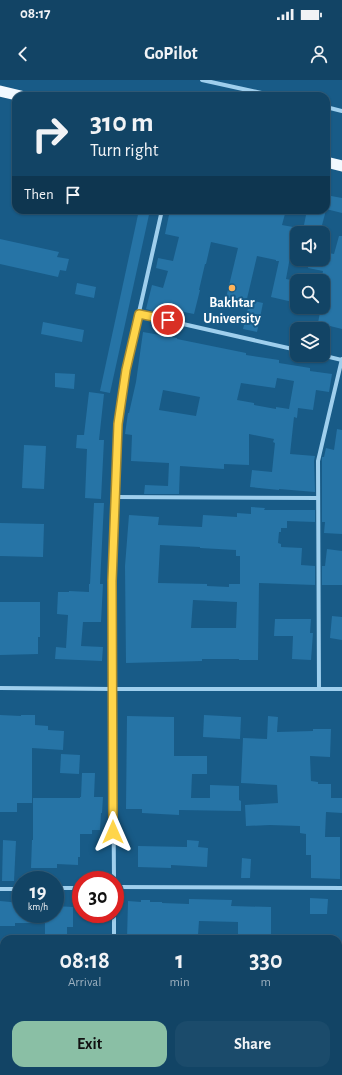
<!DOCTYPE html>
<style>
body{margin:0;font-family:"Alegreya Sans",sans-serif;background:#1b4b6b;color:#f1f3f6;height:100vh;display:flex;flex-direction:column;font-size:15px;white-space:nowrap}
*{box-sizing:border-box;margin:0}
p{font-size:13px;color:#9cb0bf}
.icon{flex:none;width:22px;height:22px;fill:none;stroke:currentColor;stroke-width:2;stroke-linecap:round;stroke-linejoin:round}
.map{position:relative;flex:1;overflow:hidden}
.drawer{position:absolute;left:0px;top:855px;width:342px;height:140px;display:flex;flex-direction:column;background:#124465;border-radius:12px 12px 0 0;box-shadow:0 1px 3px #0004,0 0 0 1px #315c79}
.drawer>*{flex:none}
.banner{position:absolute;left:12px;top:12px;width:318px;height:122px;border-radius:12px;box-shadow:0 1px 3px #0004,0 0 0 1px #315c79;background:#124465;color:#f1f3f6;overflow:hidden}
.buttons{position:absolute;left:290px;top:146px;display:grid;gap:8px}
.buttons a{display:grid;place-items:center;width:40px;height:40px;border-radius:8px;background:#124465;box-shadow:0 1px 3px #0004,0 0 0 1px #315c79;font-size:20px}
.speed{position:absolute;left:12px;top:791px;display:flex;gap:8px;font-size:20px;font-weight:700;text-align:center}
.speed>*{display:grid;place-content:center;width:52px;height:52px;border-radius:50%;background:#124465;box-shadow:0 1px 3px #0004,0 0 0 1px #315c79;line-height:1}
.speed small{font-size:10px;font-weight:400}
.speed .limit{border:6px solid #d22;background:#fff;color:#111}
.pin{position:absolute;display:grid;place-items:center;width:34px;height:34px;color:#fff;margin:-17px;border:2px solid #fff;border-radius:50%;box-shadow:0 1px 4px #0007}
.me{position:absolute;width:44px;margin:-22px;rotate:0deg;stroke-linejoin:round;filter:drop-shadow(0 0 3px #0008)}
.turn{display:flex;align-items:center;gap:14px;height:84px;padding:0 12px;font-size:18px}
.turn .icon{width:52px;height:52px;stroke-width:2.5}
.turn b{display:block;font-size:28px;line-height:34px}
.then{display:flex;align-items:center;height:38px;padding:0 12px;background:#0003;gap:8px;font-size:15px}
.eta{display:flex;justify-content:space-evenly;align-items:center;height:68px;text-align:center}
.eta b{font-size:24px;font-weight:600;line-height:28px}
.action{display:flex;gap:8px;margin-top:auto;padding:8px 12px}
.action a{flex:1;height:46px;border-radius:12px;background:#8abfa5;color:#111;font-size:16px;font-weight:600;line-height:46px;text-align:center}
.action a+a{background:#1b4b6b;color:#f1f3f6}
.status{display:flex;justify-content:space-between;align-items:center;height:28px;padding:0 20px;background:#124465;direction:ltr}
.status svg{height:11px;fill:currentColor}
header{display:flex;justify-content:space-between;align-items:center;height:52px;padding:0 12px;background:#124465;font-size:18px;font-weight:600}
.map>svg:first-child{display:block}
</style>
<div class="status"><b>08:17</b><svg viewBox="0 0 49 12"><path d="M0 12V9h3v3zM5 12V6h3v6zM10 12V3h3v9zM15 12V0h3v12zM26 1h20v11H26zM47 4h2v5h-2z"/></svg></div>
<header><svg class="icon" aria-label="back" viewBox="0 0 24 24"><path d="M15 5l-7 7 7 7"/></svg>GoPilot<svg class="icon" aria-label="person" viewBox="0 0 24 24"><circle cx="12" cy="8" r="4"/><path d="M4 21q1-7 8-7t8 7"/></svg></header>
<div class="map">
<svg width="342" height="995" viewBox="0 0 342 995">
<rect width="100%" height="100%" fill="#185b87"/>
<!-- building -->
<g fill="#2674a6" fill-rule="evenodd">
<path d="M326,115L342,118V133L326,129Z"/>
<path d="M139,130H150L110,313L100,311Z"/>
<path d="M170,130H286L282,145L293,147L289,165L292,166L286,199L297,201V223L271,217L279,181H276V180L257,176L246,223L226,218L238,168L211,162L206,184H205L199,210H200L194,234L174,230L172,236L146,229L152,205L163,208L168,191L156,188L158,178L173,181L179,157L165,154Z"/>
<path d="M307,130H326L321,149L304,145Z"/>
<path d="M339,156H342V249L318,243L321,227H323V201H321L323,191L308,188L309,179H323V172L334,174Z"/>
<path d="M0,159L59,172L57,177L69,179L66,191L60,190L58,197L0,184Z"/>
<path d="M77,203L96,207L94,218L75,214Z"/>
<path d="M250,220L263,223L257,252L243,249Z"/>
<path d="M43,242L84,250L82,262L41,254Z"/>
<path d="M143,252L177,258V259L246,273V275L279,280V283L310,288V291L332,294L329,312L316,310L313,330L298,328L297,338L294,337L290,374L315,376L314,381L315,412L279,409V410L250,407L252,390L272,392L275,363L273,362L274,359L249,354V385L224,384V389L180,386L179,414H144L145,405L168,406L169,383L131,381L132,355L125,354L128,333H129L136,302ZM277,298L294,301L289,329L276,327V329L254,325V323L237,320L241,303L275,308ZM163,310L200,317L196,336L159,330Z"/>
<path d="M55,293L75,294L74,309L55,307Z"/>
<path d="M89,312L104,314L99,360H104L101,419L85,418L87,369L76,368L77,355H84Z"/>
<path d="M337,349L342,350V454L324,453L325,442H322V377H324L326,368L334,370Z"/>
<path d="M24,365L46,366L44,409L22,408Z"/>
<path d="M94,423H104L100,504H103L101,542H83L81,566L103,567L102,581L55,579L56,567L66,568L68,535L57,534L58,512H69V511L89,512V504H90Z"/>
<path d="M251,427L265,428L264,430H315V442L287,441V448H281V452H279L278,463L281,464V467L302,468L301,485L315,486V505L259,503L258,580H239V579H202V581L126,583L125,486L129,435L159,437L158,445L202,447L203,435L237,437V433L251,434ZM160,465L200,467V468L236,470V476H240V504H229V507L207,506V504L158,503ZM193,520L237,522L236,548H191Z"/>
<path d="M0,443L44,444L43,477L0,476Z"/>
<path d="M327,469L342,471V505H322V486H325Z"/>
<path d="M0,522H40V557H38V574L0,575Z"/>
<path d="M332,536L342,537V560L330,558Z"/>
<path d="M275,539H311L310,553H313L311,580L292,579L293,556H274Z"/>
<path d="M0,635L21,636V635H35V645L48,646V650L64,651L63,670L32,668V723H17V732H0Z"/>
<path d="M204,635L241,637L240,659L203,657Z"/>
<path d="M127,636L174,637V676H207V694H192L191,718H210V705L239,706V720L241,721V731L179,730V735L142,733V729H126Z"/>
<path d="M268,636L278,637L277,652L313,651V649H331L330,677L310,676L311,701L318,702V704H331V718H342V733L326,732L325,757H340V799L311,798V775H306V754L300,753V746L270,745L246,746L245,725L278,723L277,705L241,703L243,658L267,659Z"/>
<path d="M61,674L80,675L79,694L60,693Z"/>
<path d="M82,693H95L94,717H103L102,733H101L100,750H92V754H80V777H78V785L57,784V788H31L32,760H33V718H80V717H81Z"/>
<path d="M3,760L16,761L14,801H2Z"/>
<path d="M187,760L199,761L198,767L208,768L207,787L171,785V788L138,787V766L187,767Z"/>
<path d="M242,778L251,779L250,798H241Z"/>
<path d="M310,818L328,819L327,834H310Z"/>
<path d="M189,819L232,820L231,826L271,827V859H238V842L199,841L198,855L161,854V859H127L128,821L141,822V820H150V822H162V823L189,824Z"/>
<path d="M0,821L21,823V834H55V826L73,827V847H67V859H45V843H15V846H0Z"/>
</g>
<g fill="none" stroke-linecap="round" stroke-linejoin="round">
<!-- minor -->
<g stroke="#9fcfed" stroke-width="4">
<path d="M202,0L275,16"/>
<path d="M326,27L342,31"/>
<path d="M139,234L297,270"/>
<path d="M321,275L342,280"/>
<path d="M115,417L318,418"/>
<path d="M0,608L112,609H342"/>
<path d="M319,609L318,381L342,279"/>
<path d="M114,800L112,501L118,344L126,290L162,130"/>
<path d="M115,807L342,808"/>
<path d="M55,808H81"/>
<path d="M0,809H21"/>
<path d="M114,834V859"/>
<path d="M0,995L342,994"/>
</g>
<!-- trunk -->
<g stroke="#f2f9ff" stroke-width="11">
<path d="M0,11L21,16"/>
<path d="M326,82L342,86"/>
</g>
</g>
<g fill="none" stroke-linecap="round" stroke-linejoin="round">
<defs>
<path id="route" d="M113,752L112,501L118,344L126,290L139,234L168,240"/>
</defs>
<!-- route casing -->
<use href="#route" stroke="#a68a30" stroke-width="10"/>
<!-- route -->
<use href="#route" stroke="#ffd54a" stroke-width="7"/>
</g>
<!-- markers -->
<circle fill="#ffb45b" stroke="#185b87" stroke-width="1.5" cx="232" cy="208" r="4"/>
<g text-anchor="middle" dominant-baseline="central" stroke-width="4" stroke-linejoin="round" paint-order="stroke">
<!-- poi labels -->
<g font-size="14" font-weight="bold" fill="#fff" stroke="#185b87">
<text x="232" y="223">Bakhtar<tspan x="232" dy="16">University</tspan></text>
</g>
</g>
</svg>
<div class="buttons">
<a><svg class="icon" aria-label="sound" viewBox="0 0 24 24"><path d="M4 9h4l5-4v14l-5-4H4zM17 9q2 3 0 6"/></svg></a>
<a><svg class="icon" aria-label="search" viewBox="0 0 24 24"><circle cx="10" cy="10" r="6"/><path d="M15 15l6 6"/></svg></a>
<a><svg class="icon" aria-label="layers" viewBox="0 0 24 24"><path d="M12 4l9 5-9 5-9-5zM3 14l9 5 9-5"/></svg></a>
</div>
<div class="speed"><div>19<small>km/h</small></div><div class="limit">30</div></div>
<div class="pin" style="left:168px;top:240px;background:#d93025"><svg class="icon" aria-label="arrive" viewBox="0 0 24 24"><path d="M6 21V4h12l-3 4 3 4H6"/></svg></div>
<svg class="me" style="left:113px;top:752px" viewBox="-20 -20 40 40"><path d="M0-17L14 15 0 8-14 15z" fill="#ffd54a" stroke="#fff" stroke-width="4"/></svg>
<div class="banner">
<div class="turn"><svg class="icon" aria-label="right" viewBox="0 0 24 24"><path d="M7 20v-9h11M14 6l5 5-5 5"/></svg><div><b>310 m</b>Turn right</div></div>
<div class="then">Then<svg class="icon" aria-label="arrive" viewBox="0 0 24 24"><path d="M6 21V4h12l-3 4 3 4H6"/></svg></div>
</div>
<section class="drawer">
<div class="eta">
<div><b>08:18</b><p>Arrival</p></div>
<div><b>1</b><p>min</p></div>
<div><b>330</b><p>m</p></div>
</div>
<div class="action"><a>Exit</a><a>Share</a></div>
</section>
</div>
